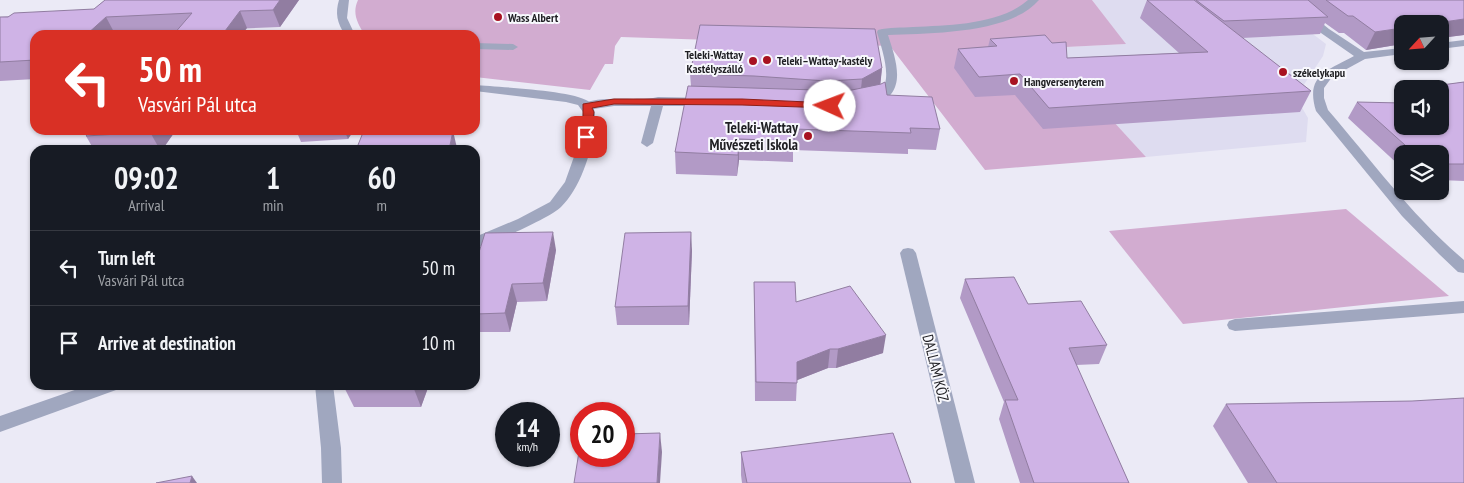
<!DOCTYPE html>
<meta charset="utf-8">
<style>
body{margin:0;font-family:"PT Sans Narrow",sans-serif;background:#242831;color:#f1f3f6;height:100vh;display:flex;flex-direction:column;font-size:19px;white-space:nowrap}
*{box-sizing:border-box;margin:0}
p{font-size:16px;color:#9ea1a6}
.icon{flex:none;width:28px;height:28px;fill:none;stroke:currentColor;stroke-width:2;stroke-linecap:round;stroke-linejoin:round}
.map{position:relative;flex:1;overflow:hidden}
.panel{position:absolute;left:30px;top:145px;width:450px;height:245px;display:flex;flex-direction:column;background:#171b24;border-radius:15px;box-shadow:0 1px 4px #0004}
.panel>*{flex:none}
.hud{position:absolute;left:30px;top:30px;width:450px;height:105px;border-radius:15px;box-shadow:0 1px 4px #0004;background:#d93025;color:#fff;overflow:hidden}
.needle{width:32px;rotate:244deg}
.buttons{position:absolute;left:1394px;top:15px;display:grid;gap:10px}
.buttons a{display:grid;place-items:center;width:55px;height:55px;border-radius:10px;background:#171b24;box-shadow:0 1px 4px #0004;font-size:25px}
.speed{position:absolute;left:495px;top:402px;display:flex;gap:10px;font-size:25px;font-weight:700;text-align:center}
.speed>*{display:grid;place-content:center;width:65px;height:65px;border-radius:50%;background:#171b24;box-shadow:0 1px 4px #0004;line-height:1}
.speed small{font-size:12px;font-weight:400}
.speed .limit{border:8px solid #d22;background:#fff;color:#111}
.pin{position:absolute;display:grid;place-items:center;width:42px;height:42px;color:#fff;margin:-21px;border-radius:10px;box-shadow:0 2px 8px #0006}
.me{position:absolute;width:55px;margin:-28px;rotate:272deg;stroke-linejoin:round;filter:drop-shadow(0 0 4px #0008)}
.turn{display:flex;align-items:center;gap:18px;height:105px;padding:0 25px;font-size:22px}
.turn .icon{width:65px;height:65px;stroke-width:2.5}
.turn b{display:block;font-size:35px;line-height:42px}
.eta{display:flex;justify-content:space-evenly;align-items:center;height:85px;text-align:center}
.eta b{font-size:30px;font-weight:600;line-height:35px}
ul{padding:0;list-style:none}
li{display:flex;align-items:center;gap:15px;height:75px;padding:0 25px;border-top:1px solid #363941}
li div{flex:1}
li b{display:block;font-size:19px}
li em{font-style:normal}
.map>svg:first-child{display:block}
</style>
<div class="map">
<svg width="1464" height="483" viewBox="0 0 1464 483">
<rect width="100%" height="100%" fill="#ebeaf6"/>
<!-- built -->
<path fill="#dedcf0" d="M1092,0H1268L1326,44L1323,56L1299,92L1297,99L1308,118L1306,142L1146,157L1045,48L1125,44Z"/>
<!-- green -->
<g fill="#d2acd0">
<path d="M358,0H1092L1126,44L1046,48L1146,157L985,170L890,46L621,37L615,46L613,64H605L590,90L475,77V35H365C357,23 352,13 358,0Z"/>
<path d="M1346,209L1449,296L1183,324L1109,231Z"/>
</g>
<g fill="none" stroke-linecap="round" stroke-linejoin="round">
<!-- service -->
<g fill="#a0a7bf" fill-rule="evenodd">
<path d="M1028,0H1039C1010,34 930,33 888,35C897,63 909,96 870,106L864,102C869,97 876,96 881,91C893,78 881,47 877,32L878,30C889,27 902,28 913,27C950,25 999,25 1028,0Z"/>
<path d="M475,43L513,44L518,47L513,50L475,49Z"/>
<path d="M658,97L705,98L711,102L705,106H663L653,143L647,147L641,143L651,106H614L587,110L581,106C593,94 641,102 658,97Z"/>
<path d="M1464,301V313L1235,331L1229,329L1227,325L1229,321L1235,319Z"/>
</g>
<!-- minor -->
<g fill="#a0a7bf" fill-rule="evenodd">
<path d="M339,0H349L347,18L355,35H345C337,23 335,13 339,0Z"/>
<path d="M1282,0H1293L1329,29L1364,52L1402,48V54L1365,59L1332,77L1324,88V98L1328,110C1372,161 1412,216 1464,260V273L1458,272L1439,254L1402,216L1316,111C1305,75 1327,71 1354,56L1321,33Z"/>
<path d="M1464,40V46L1440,49V43Z"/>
<path d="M475,85C498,87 571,90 588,101C597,107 595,118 594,128C592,153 579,190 561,207C550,218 491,244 475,248V237L518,219L550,202L565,182L581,137L583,112L578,105L566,102L475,91Z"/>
<path d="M908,248L913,249L916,253L975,483H955L900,253L903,249Z"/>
<path d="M89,385H119L116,390L0,432V416Z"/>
<path d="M315,385H333L341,448L342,483H322L321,448Z"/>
</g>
</g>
<!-- wall -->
<g fill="#b29ac6">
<path d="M105,0H299L280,27L115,34L35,35V79L0,81V17L94,9Z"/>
<path d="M1147,0H1464V35L1440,38V24H1402V44L1366,50L1344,33H1339L1325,23L1320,34L1242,38L1311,91L1300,112L1043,129L1015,95L975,97L954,68L958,49L988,47L990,39L1067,58L1179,53L1140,18Z"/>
<path d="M882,68L880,85L887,95L940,129L936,150L908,149V154L793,150V162L739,160L737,176L676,174L675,152L691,86L690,74Z"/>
<path d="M1464,82V181L1440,180V154H1402V168L1348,118L1357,102L1440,126V89H1419V88Z"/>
<path d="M91,130H176L162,150H94L86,136Z"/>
<path d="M296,130H354L348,139L301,142Z"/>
<path d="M556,250L547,301L517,302L510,332H475V265Z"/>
<path d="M692,250L689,325H617L615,307Z"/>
<path d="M965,279L1028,304L1107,345L1099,364L1076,365L1129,483H1020L999,419L1004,402L960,298Z"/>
<path d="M754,282L796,302L883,353L836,368H828L797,380L796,401H755Z"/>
<path d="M347,385H429L421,407H354L345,389Z"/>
<path d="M1412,401L1464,483H1248L1213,426L1226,404Z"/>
<path d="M741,452L911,483H742L741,475Z"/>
</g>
<!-- shaded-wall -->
<g fill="#917da1">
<path d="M280,0H299L280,27L273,10Z"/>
<path d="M240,11L247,28L242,35H222Z"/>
<path d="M106,17L115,34L114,35H86Z"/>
<path d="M1464,19V35L1440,38V24H1430Z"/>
<path d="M1402,28V44L1366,50L1375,32Z"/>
<path d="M882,68L880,88L860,99L862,79Z"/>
<path d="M151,130H176L162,150H160L150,132Z"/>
<path d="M344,130H354L348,139Z"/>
<path d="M444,130H452L448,149L443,132Z"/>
<path d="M453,131L457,148V150H449Z"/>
<path d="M739,139V160L737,176L738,155Z"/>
<path d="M553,232L556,250L547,301L543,283Z"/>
<path d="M691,232L692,250L689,325L688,306Z"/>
<path d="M512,284L517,302L510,332L505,313Z"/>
<path d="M886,335L883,353L836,368L838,349Z"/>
<path d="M830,349L828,368L795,381L797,362Z"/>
<path d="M416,385H429L421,407L414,389Z"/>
<path d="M660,433L662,452L660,483H657Z"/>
<path d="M192,476L197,483H190Z"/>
</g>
<!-- building -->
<g fill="#cfb3e6" stroke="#917da1">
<path d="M105,0H280L273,10L240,11L222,35H173L192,13L106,17L86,35H35V60L0,62V17H8L14,13L94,9Z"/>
<path d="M1147,0H1194L1311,91L1049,108L1020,74L979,77L958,49L997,46L990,39L1045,35L1052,43L1066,42L1067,58L1208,52Z"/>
<path d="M1196,0H1308L1328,17L1224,21Z"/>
<path d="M1326,0H1464V19L1430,24H1402V28L1375,32L1353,16H1348Z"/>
<path d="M700,25L875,29L882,68L862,79L827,81L754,76L690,74Z"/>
<path d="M885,82L887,95L932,97L940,129L910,128L911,133L794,129V141L739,139L738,155L675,152L688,86L847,91L881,84Z"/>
<path d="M1464,82V164H1440V154H1415L1357,102L1402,103V126H1440V103H1445L1440,100V89H1421L1419,88Z"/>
<path d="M91,130H151L150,132L86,136Z"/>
<path d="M364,130H444L443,132L453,131L449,150H356Z"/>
<path d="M553,232L543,283L512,284L505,313L475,314V265L485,233Z"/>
<path d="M691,232L688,306L615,307L625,233Z"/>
<path d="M1014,277L1028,304L1081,301L1107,345L1069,348L1129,483H1034L1005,400H1018L965,279Z"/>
<path d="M754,282H795L796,302L850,286L886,335L838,349H830L797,362V383L756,382Z"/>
<path d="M347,385H416L414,389H345Z"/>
<path d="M1464,398V483H1277L1226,404L1412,401Z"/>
<path d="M660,433L657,483H574L581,439V456H624V434Z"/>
<path d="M893,433L911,483H747L741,452Z"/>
<path d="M192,476L190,483H156Z"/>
</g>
<!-- route -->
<path fill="#d93025" stroke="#8d1f18" d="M614,99H742L830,103L834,106L830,108L742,105L614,104L592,108L594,112L591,137L586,140L583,139V104Z"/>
<!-- markers -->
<g fill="#a81221" stroke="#f8f8fd" stroke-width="2">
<circle cx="498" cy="17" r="5"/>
<circle cx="767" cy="60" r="5"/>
<circle cx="753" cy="61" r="5"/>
<circle cx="1283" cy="72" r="5"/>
<circle cx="1014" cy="81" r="5"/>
<circle cx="808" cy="136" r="5"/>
</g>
<g text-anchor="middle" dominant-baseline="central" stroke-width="4" stroke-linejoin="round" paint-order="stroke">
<!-- far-poi labels -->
<g font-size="12" font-weight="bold" fill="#1f1f23" stroke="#f8f8fd" text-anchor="start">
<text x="508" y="17">Wass Albert</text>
<text x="743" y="54" text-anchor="end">Teleki-Wattay<tspan x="743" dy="14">Kastélyszálló</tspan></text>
<text x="777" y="60">Teleki–Wattay-kastély</text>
<text x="1293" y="72">székelykapu</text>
<text x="1024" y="81">Hangversenyterem</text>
</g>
<!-- poi labels -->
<g font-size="15" font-weight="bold" fill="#1f1f23" stroke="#f8f8fd" text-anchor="end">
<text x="798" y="127">Teleki-Wattay<tspan x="798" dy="17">Művészeti Iskola</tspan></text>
</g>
<!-- street labels -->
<g font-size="15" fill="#1f1f23" stroke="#f8f8fd">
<text transform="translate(936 368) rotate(76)">DALLAM KÖZ</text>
</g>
</g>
</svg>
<div class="buttons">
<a><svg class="needle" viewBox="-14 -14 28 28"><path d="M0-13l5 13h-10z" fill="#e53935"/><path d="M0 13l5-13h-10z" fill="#9ea1a6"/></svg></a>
<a><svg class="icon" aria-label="sound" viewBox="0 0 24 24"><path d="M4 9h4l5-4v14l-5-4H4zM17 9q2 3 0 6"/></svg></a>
<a><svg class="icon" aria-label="layers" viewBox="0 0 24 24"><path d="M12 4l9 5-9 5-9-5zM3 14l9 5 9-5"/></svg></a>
</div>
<div class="speed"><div>14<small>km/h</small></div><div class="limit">20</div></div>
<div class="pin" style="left:586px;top:137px;background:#d93025"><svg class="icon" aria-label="arrive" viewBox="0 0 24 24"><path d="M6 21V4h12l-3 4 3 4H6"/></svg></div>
<svg class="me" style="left:830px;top:106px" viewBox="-20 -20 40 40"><circle r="19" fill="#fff"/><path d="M0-13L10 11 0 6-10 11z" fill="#d93025"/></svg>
<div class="hud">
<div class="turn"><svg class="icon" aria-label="left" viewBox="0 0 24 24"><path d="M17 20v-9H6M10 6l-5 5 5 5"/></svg><div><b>50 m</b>Vasvári Pál utca</div></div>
</div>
<section class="panel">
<div class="eta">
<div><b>09:02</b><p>Arrival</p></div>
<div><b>1</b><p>min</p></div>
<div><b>60</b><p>m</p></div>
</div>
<ul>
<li><svg class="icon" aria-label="left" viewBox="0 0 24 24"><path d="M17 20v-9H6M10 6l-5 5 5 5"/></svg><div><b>Turn left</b><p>Vasvári Pál utca</p></div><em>50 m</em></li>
<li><svg class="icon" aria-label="arrive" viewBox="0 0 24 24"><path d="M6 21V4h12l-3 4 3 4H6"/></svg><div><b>Arrive at destination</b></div><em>10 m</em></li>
</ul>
</section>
</div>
